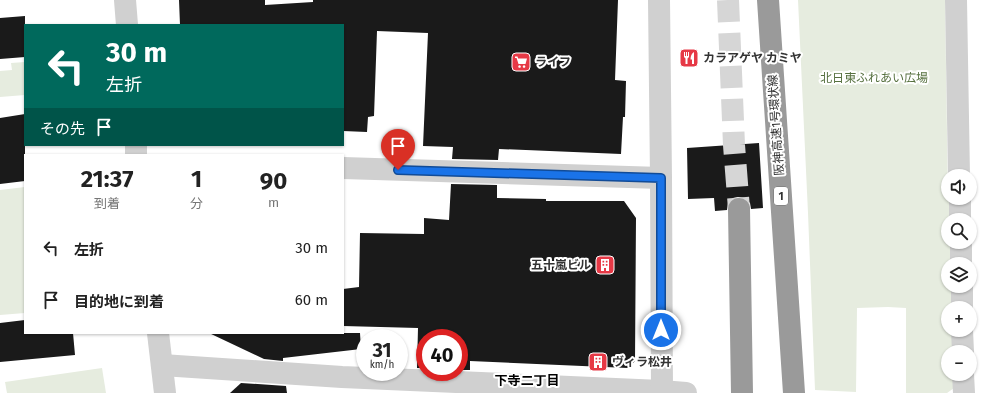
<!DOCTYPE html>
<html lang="ja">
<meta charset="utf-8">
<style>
body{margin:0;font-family:"Fira Sans","Noto Sans JP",sans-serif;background:#f2f2f2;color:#222;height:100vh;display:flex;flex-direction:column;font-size:15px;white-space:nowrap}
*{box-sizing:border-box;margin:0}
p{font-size:13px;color:#767676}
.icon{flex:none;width:22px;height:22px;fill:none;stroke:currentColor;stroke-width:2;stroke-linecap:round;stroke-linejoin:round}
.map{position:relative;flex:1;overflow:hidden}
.drawer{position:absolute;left:24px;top:154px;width:320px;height:180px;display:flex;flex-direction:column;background:#fff;border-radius:0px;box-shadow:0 1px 3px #0004}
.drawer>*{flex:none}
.guide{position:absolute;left:24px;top:24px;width:320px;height:122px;border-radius:0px;box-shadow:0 1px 3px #0004;background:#00695c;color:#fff;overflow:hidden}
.controls{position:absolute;left:941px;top:169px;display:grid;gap:8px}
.controls a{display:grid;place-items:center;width:36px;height:36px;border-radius:50%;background:#fff;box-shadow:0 1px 3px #0004;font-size:20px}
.speed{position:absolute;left:356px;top:329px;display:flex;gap:8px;font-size:20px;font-weight:700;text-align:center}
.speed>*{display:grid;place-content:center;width:52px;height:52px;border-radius:50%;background:#fff;box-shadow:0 1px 3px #0004;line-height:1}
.speed small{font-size:10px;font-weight:400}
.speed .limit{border:6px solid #d22;background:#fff;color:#111}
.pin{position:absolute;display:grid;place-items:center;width:34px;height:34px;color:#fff;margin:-41px -17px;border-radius:50% 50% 50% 0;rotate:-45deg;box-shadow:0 0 4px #0007}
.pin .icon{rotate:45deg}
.me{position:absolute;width:44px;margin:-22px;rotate:0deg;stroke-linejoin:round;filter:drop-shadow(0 0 3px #0008)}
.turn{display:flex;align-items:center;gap:14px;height:84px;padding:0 16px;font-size:18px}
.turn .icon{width:52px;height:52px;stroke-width:2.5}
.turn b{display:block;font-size:28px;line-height:34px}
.then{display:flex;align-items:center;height:38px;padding:0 16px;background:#0003;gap:8px;font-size:15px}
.eta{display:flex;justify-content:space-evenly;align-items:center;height:68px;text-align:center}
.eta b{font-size:24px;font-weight:700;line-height:28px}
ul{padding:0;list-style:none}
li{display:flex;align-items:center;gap:12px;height:52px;padding:0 16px}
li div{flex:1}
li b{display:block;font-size:15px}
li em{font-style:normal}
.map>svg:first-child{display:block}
</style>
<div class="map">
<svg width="989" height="393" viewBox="0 0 989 393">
<rect width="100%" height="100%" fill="#fff"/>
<!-- green -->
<g fill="#e6ecdf">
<path d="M798,0H945L948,198H950V220H948V242H951V264H948V286H952V308H948V330H953V352H948V374H954V388L947,393H906V308L888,307L857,308L856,392L815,390L808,213Z"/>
<path d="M25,62V95L0,97V71L12,70L11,63Z"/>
<path d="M25,187V313L0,315V190Z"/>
<path d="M102,368L106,393H7L5,382Z"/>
</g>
<!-- building -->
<g fill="#1a1a1a">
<path d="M179,0H265V5L313,2V0H618L615,80L626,81L625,117H623L621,154L499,149L498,160L452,159L453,147L423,146L428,33L377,31L374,116L368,117L367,132L343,131V25H180Z"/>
<path d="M25,16V57L0,59V18Z"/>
<path d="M25,114V181L0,184V118Z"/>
<path d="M759,143L763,208L751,209L750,203L745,198L738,197L733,198L728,203L727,210L715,211L714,198L688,199L687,148Z"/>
<path d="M451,184L497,185V198L546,199V201H624L636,218L635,361L628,368L470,361V370H459V338H425V368H417L418,328L343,326V289L359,287L360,233L424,234V218L449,220Z"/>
<path d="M25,320V333H73L75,355L0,362V323Z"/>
<path d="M209,333H360L361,349L283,358V361L264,359Z"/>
<path d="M241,383L286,386L287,393H230Z"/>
</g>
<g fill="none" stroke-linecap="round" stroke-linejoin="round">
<!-- motorway-tunnel -->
<path stroke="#d6d6d6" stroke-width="22" stroke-dasharray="22 11" stroke-linecap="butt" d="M728,0L734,145L739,209"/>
<!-- minor -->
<g stroke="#d0d0d0" stroke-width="22">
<path d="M956,0L959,176"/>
<path d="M343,168L661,178"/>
<path d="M960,198V220"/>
<path d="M961,242V264"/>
<path d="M962,286V308"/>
<path d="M962,330L963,352"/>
<path d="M162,365L342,377L661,391L686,393"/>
<path d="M963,374L964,393"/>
</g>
<!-- tertiary -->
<g stroke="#d0d0d0" stroke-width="22">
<path d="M125,0L127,25"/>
<path d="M659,0L661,178L662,393"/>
<path d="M136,145V155"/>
<path d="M158,333L165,393"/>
</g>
<!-- motorway -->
<g stroke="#9a9a9a" stroke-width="22">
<path d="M768,0L794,393"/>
<path d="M739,209L742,393"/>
</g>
</g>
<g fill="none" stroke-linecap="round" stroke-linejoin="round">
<defs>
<path id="route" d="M398,170L661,178V330"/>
</defs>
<!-- route casing -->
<use href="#route" stroke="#114b97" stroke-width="10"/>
<!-- route -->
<use href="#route" stroke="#1a73e8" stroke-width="7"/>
</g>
<!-- icons -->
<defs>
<symbol id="restaurant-square" viewBox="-11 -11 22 22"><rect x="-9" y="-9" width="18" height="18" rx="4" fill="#e63946" stroke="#fff"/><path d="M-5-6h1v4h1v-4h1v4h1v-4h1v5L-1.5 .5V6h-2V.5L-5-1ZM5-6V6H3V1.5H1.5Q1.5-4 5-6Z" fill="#fff"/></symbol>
<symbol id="supermarket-square" viewBox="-11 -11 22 22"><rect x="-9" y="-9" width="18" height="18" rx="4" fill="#e63946" stroke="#fff"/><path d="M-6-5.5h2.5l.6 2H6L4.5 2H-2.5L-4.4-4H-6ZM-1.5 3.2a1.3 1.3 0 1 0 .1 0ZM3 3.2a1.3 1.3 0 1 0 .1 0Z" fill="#fff"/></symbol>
<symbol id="building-square" viewBox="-11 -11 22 22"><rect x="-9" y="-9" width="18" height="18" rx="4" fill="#e63946" stroke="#fff"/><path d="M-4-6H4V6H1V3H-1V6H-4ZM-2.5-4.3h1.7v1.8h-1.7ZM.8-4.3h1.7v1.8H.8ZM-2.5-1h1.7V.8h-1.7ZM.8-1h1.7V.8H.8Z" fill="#fff"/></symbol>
</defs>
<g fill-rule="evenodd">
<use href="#restaurant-square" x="678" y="47" width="22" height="22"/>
<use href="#supermarket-square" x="510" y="51" width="22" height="22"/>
<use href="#building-square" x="594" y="254" width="22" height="22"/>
<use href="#building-square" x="587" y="351" width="22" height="22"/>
</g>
<g text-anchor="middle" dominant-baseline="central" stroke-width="4" stroke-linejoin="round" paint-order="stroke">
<!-- shield labels -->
<rect fill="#fff" stroke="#707070" stroke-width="1" x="774" y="187" width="14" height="18" rx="3"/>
<g font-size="11" font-weight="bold" fill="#333">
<text x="781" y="196">1</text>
</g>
<!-- poi labels -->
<g font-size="12" font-weight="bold" fill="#333" stroke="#fff" text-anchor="start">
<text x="703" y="58">カラアゲヤ カミヤ</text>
<text x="535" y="62">ライフ</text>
<text x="591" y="265" text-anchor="end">五十嵐ビル</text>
<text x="612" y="362">ヴィラ松井</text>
</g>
<!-- park labels -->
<g font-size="12" fill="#56703f" stroke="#fff">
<text x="874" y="78">北日東ふれあい広場</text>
</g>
<!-- street labels -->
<g font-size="12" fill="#333" stroke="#fff">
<text transform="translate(776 125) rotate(-94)">阪神高速1号環状線</text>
</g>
<!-- neighbourhood labels -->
<g font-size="13" font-weight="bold" fill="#000" stroke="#fff">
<text x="527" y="380">下寺二丁目</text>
</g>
</g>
</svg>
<div class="controls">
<a><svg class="icon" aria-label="sound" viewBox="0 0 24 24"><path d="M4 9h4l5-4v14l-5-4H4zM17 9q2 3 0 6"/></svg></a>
<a><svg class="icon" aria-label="search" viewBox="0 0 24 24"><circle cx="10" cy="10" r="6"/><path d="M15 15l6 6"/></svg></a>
<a><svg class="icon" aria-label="layers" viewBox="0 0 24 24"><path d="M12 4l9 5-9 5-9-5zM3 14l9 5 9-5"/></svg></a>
<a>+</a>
<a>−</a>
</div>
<div class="speed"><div>31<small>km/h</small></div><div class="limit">40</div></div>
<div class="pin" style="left:398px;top:170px;background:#d93025"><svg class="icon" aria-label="arrive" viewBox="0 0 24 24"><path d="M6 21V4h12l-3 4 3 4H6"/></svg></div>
<svg class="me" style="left:661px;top:330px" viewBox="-20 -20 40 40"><circle r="17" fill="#1a73e8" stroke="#fff" stroke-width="3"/><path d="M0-11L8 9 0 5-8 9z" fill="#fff"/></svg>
<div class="guide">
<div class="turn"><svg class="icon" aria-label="left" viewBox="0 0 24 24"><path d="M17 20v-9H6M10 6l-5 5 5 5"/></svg><div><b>30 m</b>左折</div></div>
<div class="then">その先<svg class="icon" aria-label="arrive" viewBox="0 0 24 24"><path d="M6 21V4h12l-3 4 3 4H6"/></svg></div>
</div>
<section class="drawer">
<div class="eta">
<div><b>21:37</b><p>到着</p></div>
<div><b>1</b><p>分</p></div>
<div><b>90</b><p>m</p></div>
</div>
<ul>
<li><svg class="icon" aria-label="left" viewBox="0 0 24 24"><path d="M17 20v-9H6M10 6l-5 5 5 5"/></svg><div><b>左折</b></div><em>30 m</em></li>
<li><svg class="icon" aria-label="arrive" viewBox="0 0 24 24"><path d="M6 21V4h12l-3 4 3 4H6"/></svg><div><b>目的地に到着</b></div><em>60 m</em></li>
</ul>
</section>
</div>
